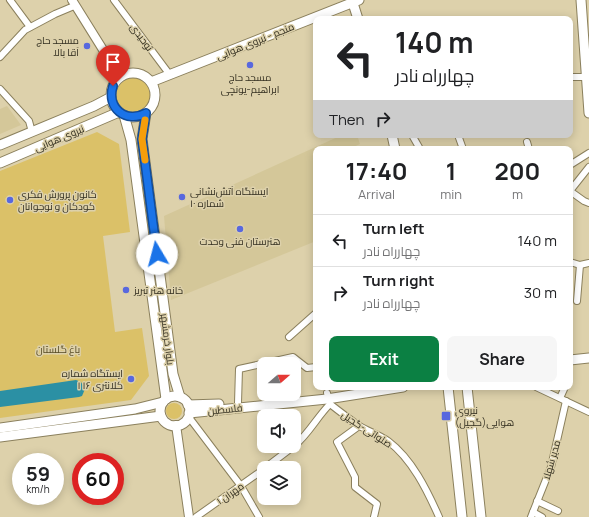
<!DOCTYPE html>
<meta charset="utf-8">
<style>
body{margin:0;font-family:Manrope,Cairo,sans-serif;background:#f6f6f6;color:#202124;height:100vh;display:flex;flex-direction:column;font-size:15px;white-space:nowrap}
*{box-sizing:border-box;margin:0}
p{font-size:13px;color:#757577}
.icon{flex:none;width:22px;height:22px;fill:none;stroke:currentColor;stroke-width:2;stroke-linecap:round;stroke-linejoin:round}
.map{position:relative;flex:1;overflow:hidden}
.drawer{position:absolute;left:313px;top:146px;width:260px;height:244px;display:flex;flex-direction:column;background:#fff;border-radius:8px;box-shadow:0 2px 10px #0003}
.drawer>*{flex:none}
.banner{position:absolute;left:313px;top:16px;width:260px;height:122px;border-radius:8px;box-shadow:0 2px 10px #0003;background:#fff;color:#202124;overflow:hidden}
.needle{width:26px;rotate:70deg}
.tools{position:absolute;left:257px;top:357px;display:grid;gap:8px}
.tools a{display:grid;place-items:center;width:44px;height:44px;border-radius:8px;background:#fff;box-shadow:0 2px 10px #0003;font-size:20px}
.speed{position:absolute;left:12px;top:453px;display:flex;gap:8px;font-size:20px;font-weight:700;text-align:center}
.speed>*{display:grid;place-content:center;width:52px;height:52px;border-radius:50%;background:#fff;box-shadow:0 2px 10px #0003;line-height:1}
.speed small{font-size:10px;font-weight:400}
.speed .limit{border:6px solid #d22;background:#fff;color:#111}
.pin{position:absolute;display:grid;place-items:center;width:34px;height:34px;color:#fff;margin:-41px -17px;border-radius:50% 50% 50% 0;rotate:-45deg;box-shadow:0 0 4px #0007}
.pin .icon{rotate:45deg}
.me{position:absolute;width:44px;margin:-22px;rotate:352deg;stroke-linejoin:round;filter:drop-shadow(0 0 3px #0008)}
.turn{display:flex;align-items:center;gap:14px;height:84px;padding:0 16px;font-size:18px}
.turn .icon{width:52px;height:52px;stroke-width:2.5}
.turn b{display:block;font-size:28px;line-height:34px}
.then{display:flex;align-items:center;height:38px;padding:0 16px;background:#0003;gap:8px;font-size:15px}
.eta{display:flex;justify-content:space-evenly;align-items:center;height:68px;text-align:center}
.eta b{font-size:24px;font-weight:700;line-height:28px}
.primary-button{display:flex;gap:8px;margin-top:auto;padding:8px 16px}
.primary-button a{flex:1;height:46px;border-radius:8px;background:#0b8043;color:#fff;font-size:16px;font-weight:700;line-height:46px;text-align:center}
.primary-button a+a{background:#f6f6f6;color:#202124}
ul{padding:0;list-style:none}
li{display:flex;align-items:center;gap:12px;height:52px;padding:0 16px;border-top:1px solid #e0e0e0}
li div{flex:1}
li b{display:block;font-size:15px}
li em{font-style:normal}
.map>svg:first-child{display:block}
</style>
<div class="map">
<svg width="589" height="517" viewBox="0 0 589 517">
<rect width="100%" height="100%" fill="#ddd1ab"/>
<!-- built -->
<g fill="#d4c799">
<path d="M7,106L21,125L0,134V109Z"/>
<path d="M342,135H357L360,144L349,149H316V241L171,300L164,216Z"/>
</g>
<!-- green -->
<g fill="#dbc168">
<circle cx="134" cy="96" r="18"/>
<path d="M97,132L119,144L130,232L103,236L115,332L142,328L149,376L131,400L0,418V171Z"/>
<circle cx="174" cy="411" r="8"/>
</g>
<!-- water -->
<path fill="#2b90a4" d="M76,380L81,382L85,389L82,396L79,397L0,407V391Z"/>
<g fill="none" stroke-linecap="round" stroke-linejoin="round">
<defs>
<g id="street">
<path d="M10,0L30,27"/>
<path d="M114,0L170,75"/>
<path d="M0,57L25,30L55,14L74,6"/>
<path d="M570,77H586"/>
<path d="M0,89L29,121L32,132"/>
<path d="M412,135L420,149"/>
<path d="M458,135L463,149"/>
<path d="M527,142L529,149"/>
<path d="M570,165L589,153"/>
<path d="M570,191L589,167"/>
<path d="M570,191L584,201L589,203"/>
<path d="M570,262L580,265L589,263"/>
<path d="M577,301L580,265"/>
<path d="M289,337L316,313"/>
<path d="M536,387L589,412"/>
<path d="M560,398L565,387"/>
<path d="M238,403L239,369L293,357L307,368L316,367"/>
<path d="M330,404C339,411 348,418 358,425C367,431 378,434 388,441C412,459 427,490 439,517"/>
<path d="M188,416L241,486L259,517"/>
<path d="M359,426L337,442L355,477V487L377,504L374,517"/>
<path d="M294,446C308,435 317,417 330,404L327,393"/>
<path d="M265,468L294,446"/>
<path d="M537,501L558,511"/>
<path d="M533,512L542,517"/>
<path d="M196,517L264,469"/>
<path d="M531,517L551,467L566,401"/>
</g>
<g id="secondary">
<path d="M72,0L120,77"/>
<path d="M176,425L189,517"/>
</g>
<g id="primary">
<path d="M352,0L358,19"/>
<path d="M581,0L589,113"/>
<circle cx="133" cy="95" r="22"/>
<path d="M151,82L359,0"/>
<path d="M146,113L142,139L173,374L180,397"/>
<path d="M124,115L131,140L166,399"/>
<path d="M392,135L395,149"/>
<path d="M0,145L94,106L111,97"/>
<path d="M0,163L119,112"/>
<path d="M570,360L589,358"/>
<path d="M448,387L462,517"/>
<path d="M467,387L481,517"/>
<circle cx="175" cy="411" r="15"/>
<path d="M188,405L219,404"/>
<path d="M189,413L327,399L403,387"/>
<path d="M0,428L135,409L163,402"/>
<path d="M0,437L161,416"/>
</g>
</defs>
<!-- street casing -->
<use href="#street" stroke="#8b805d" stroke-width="8"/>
<!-- secondary casing -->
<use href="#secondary" stroke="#8b805d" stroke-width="10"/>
<!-- primary casing -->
<use href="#primary" stroke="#8b805d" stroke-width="11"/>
<!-- street -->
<use href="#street" stroke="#fff" stroke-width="6"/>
<!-- secondary -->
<use href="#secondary" stroke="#fff" stroke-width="8"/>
<!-- primary -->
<use href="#primary" stroke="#fff" stroke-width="9"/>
</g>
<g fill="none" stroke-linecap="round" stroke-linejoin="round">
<defs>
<path id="route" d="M113,86C106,108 126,124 146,113L142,139L157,254"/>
</defs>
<!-- route casing -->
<use href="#route" stroke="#114b97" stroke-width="10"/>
<!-- route -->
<use href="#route" stroke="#1a73e8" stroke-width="7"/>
<!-- slow -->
<path stroke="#f59e0b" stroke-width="7" d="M145,160L142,139L145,120"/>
</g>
<!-- markers -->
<g fill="#5868de" stroke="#ddd1ab" stroke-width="1.5">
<circle cx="87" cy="46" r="4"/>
<circle cx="250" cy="65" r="4"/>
<circle cx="182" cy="197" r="4"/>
<circle cx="10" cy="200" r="4"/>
<circle cx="240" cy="229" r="4"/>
<circle cx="126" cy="290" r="4"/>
<circle cx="131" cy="379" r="4"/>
<rect x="441" y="411" width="10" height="10" rx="2"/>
</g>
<g text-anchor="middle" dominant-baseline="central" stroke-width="3" stroke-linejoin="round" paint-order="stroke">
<!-- street labels -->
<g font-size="10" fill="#332f20" stroke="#ddd1ab">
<text transform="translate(142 37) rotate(53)">توحیدی</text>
<text transform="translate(255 41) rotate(-22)">منجم - نیروی هوایی</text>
<text transform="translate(59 138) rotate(-23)">نیروی هوایی</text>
<text transform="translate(168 339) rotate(83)">بلوار خرمشهر</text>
<text transform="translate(225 409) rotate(-6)">فلسطین</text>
<text transform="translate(367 429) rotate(33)">صلواتی-گجیل</text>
<text transform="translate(551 460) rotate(-74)">مدیر شهلا</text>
<text transform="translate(230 493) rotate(-35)">مهران ۱</text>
</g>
<!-- poi labels -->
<g font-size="10" fill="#332f20" stroke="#ddd1ab" text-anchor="start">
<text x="79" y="40" text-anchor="end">مسجد حاج<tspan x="79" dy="12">آقا بالا</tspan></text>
<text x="250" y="77" text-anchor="middle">مسجد حاج<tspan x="250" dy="12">ابراهیم-یونچی</tspan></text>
<text x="190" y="191">ایستگاه آتش‌نشانی<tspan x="190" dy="12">شماره ۱۰</tspan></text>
<text x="18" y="194">کانون پرورش فکری<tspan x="18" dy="12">کودکان و نوجوانان</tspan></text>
<text x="240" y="241" text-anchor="middle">هنرستان فنی وحدت</text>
<text x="134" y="290">خانه هنر تبریز</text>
<text x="123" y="373" text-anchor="end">ایستگاه شماره<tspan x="123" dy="12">۱ کلانتری ۱۶</tspan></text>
<text x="455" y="410">نیروی<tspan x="455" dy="12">هوایی(گجیل)</tspan></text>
</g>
<!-- park labels -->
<g font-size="10" fill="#564a23" stroke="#ddd1ab">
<text x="58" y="349">باغ گلستان</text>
</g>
</g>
</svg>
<div class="tools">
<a><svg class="needle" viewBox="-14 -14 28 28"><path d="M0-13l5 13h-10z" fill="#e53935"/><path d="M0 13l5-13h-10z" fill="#757577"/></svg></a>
<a><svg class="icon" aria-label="sound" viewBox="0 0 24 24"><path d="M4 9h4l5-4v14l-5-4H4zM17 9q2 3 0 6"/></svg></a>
<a><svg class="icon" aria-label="layers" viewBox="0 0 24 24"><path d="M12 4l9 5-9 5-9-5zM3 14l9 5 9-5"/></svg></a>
</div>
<div class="speed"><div>59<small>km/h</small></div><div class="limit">60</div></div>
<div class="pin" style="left:113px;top:86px;background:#d93025"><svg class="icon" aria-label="arrive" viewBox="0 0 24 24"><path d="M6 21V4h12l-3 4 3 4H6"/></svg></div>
<svg class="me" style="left:157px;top:254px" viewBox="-20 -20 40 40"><circle r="19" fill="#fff"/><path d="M0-13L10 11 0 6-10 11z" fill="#1a73e8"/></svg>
<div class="banner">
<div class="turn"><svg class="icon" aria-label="left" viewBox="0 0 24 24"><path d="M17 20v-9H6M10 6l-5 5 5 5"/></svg><div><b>140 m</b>چهارراه نادر</div></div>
<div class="then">Then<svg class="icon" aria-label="right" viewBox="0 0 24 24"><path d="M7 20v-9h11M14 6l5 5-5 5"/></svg></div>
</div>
<section class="drawer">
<div class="eta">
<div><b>17:40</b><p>Arrival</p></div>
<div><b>1</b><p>min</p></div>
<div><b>200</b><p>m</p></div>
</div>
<ul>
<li><svg class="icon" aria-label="left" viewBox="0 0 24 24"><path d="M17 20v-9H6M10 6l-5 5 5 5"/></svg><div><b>Turn left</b><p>چهارراه نادر</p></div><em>140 m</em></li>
<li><svg class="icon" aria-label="right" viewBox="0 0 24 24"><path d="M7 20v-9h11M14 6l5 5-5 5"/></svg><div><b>Turn right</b><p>چهارراه نادر</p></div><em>30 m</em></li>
</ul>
<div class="primary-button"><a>Exit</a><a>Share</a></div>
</section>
</div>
